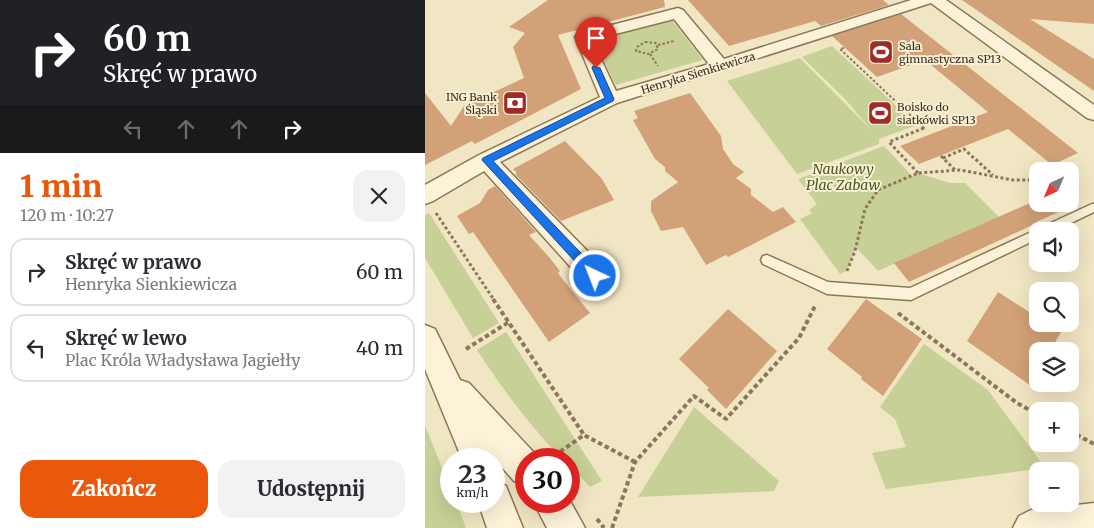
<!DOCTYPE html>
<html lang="pl">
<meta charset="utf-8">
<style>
body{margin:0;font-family:Merriweather,serif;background:#f2f2f3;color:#2b2b33;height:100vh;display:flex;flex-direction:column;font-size:19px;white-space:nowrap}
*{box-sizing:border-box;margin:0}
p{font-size:16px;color:#7c7c81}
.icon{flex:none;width:28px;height:28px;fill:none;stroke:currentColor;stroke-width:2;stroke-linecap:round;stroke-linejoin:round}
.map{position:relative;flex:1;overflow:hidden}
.sheet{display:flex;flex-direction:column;background:#fff;width:425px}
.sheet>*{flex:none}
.banner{background:#202124;color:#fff;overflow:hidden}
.needle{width:32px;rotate:224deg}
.tools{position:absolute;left:604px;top:162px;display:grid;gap:10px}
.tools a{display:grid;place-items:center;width:50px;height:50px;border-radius:10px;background:#fff;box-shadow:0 5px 20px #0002;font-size:25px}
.speed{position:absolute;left:15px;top:448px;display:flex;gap:10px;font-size:25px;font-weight:700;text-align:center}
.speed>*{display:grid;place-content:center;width:65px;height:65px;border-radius:50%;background:#fff;box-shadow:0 5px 20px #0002;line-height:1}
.speed small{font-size:12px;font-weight:400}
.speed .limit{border:8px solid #d22;background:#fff;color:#111}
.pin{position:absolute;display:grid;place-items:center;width:42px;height:42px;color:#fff;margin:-51px -21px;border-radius:50% 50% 50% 0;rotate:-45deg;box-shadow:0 0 5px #0007}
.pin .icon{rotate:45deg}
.me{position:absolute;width:55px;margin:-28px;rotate:317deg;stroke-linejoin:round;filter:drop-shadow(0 0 4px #0008)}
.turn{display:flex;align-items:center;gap:18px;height:105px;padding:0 20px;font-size:22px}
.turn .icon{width:65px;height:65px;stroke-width:2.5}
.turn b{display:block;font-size:35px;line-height:42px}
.lanes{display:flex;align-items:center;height:48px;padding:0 20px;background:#0003;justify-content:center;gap:25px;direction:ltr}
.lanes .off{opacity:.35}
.round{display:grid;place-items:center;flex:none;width:52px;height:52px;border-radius:15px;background:#f2f2f3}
.headline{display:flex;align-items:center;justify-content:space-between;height:85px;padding:0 20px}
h1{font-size:30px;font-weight:800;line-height:38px;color:#ea580c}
.cta{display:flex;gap:10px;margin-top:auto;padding:10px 20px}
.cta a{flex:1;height:58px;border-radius:15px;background:#ea580c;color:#fff;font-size:20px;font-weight:800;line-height:58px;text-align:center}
.cta a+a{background:#f2f2f3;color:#2b2b33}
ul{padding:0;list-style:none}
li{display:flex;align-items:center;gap:15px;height:68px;margin:0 10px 8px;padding:0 10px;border:2px solid #e1e1e2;border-radius:15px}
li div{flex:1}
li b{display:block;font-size:19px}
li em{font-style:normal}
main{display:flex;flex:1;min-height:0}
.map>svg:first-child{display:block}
</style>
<main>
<section class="sheet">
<div class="banner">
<div class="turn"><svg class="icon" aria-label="right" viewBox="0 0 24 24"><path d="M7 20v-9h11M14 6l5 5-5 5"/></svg><div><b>60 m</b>Skręć w prawo</div></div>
<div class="lanes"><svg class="icon off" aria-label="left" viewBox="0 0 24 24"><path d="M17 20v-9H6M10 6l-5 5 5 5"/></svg><svg class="icon off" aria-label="ahead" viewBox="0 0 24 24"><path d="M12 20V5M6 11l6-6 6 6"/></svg><svg class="icon off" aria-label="ahead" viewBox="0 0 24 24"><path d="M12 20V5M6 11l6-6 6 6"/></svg><svg class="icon" aria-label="right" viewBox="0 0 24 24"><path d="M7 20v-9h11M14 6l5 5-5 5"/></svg></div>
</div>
<div class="headline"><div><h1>1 min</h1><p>120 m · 10:27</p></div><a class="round"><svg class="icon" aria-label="close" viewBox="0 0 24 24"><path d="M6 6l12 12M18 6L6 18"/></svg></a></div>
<ul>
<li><svg class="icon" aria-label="right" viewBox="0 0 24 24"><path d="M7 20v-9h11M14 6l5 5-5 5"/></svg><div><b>Skręć w prawo</b><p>Henryka Sienkiewicza</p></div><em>60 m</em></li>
<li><svg class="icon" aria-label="left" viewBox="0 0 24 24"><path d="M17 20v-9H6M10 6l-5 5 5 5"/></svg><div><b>Skręć w lewo</b><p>Plac Króla Władysława Jagiełły</p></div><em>40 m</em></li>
</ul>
<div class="cta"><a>Zakończ</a><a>Udostępnij</a></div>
</section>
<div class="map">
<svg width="669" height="528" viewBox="0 0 669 528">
<rect width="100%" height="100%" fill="#f1e6c3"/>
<!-- green -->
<g fill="#c7d096">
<path d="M246,19L278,60L191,85L173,50L187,34Z"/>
<path d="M407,46L492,125L454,139V144L372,174L302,81L375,58L447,131L421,100L377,57Z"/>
<path d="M459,146L487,176L493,173L525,183H540L574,217L453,271L431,247L422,271L415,274L375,219L387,213L384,210L392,204L373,179Z"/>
<path d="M4,213L74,323L48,338L0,258V215Z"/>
<path d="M81,332L177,481L165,487L144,465V459H137C103,423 79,391 52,350Z"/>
<path d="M499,344L563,390L620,468L461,489L447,453L481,447L470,419L455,407Z"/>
<path d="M269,407L354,481L349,491L213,497Z"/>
<path d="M0,425L26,491V501H31L41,528H0Z"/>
</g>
<!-- building -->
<g fill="#d2a177">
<path d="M123,0H239L240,7L133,35L156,89L50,144L47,141L0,165V93L26,126L39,106L99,78L88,47L100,33L84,27Z"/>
<path d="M263,0H458L464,5L396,26L390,21L304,46Z"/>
<path d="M537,0H669V24L605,19L669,59V91Z"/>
<path d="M476,14L653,153L627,165L583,129L494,164L475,146L563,112L500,60L452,77L407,36Z"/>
<path d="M265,93L296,136L298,149L308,164L319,172L311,178L326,189V195L348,212L358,207L371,222L303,257L301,255L281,265L258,227L236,231L226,211V201L253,182L240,171V167L230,159L208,120L213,118L209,111Z"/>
<path d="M140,141L177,179L189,200L136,221L90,174L92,173L88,169Z"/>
<path d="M70,186L111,232L104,235L124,257L135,271L133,273L139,281L165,313L124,342L48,232L44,234L32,216L55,203L63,190Z"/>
<path d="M645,195L654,203L611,222L612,223L484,282L469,263L612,200V204H645Z"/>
<path d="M573,292L612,317V324H623L636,332L625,351H612V390L542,341Z"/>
<path d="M441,299L497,339L458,396L436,379L437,377L402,349Z"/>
<path d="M303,309L352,351L301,409L282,390L284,388L254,359Z"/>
</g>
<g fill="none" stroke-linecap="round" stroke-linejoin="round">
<defs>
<path id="lane" d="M667,204H669V212L629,231H612V239L486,300L402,294L338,264L336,260L338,256L342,255L403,282L485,288Z"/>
<g id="street">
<path d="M486,0H521L669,105V120L662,118L506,3L192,103L75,162L179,268L183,276L179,284L170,287L161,284L59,171L8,201L0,204V185L54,155L175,97L150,37L152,34L253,8L258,10L299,59ZM249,19L284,64L191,91L167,40Z"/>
<path d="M0,325L10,329L35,380L44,383L113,457L101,459V485L89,481L68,457L69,459V460L37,459L0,369Z"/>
<path d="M69,481L81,486L98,528H62L53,501H69Z"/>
<path d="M144,499L160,528H122L108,501H144Z"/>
<path d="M669,503V528H588L594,516L606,510Z"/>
</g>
</defs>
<!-- lane casing -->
<use href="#lane" stroke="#8d7759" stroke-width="3"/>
<!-- street casing -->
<use href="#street" stroke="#8d7759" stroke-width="3"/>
<!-- path-far2 -->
<g stroke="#8d7759" stroke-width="2" stroke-dasharray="2.5 2" stroke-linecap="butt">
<path d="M220,42L231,43L233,49L223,54L211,51L212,47Z"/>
<path d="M233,45L249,41"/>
<path d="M419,48L415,49L499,128L496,129"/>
<path d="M225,54L233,66"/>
</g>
<!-- path-far1 -->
<g stroke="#8d7759" stroke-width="3" stroke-dasharray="3 2.5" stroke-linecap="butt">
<path d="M516,156L530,170"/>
<path d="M518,158L539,149L568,175"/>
<path d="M493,173L464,142L499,128"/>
<path d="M645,174L649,173"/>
<path d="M11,213L69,300"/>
<path d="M422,271L430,251L440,209L453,190L493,173L535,170L588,180H612"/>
</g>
<!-- path -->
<g stroke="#8d7759" stroke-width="4" stroke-dasharray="4.5 3" stroke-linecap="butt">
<path d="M68,299L159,435"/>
<path d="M473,313L592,403L612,414"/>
<path d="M41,349L84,322"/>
<path d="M645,431L669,444"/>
<path d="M129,456L159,435L210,462"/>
<path d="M144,477L152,489"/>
<path d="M172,519L179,528"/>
<path d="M187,528L210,462L269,396L301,419L374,338L391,304"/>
</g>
<!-- lane -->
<use href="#lane" fill="#fbf2d8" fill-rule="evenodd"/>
<!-- street -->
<use href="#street" fill="#fbf2d8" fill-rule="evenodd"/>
</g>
<!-- route -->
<path fill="#1a73e8" stroke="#114b97" d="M168,66L175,68L189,99L188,101L68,161L174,272L176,276L174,279H166L57,160L58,158L180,98L167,68Z"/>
<!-- icons -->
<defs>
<symbol id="stadium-square" viewBox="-11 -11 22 22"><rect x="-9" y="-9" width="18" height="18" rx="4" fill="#a02a24" stroke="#f8efd4"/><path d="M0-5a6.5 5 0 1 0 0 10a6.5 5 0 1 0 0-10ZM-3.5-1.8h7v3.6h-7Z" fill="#fff"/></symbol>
<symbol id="bank-square" viewBox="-11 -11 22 22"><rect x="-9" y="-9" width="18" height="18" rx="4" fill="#a02a24" stroke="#f8efd4"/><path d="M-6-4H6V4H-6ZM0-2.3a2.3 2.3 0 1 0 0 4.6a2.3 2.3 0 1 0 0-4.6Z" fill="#fff"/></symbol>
</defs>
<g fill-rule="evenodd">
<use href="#stadium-square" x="442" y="38" width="28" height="28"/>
<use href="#bank-square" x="76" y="89" width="28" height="28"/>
<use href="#stadium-square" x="441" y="99" width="28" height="28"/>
</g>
<g text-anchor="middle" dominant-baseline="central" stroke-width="4" stroke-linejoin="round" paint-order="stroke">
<!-- far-poi labels -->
<g font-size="11" fill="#3c2e1e" stroke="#f8efd4" text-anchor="start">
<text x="474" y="46">Sala<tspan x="474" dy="13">gimnastyczna SP13</tspan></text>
<text x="72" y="97" text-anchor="end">ING Bank<tspan x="72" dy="13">Śląski</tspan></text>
<text x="472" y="107">Boisko do<tspan x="472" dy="13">siatkówki SP13</tspan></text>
</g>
<!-- far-street labels -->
<g font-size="11" fill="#3c2e1e" stroke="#f8efd4">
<text transform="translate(273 73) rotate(-17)">Henryka Sienkiewicza</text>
</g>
<!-- park labels -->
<g font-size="14" font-style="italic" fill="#495a23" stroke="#f8efd4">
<text x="418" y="169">Naukowy<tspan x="418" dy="16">Plac Zabaw</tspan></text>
</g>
</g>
</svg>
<div class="tools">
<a><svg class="needle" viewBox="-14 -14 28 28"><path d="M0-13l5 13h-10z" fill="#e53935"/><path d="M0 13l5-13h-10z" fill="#7c7c81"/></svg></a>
<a><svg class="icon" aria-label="sound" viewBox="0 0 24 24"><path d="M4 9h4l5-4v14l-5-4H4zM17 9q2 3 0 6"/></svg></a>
<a><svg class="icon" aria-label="search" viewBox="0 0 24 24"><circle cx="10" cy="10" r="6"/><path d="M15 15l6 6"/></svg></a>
<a><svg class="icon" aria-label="layers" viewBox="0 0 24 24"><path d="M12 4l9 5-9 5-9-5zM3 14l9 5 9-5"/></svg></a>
<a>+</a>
<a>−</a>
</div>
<div class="speed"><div>23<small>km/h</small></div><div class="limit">30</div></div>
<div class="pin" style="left:171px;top:68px;background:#d93025"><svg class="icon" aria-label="arrive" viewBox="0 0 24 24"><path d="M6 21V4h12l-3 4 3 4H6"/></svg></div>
<svg class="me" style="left:170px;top:276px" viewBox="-20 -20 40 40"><circle r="17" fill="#1a73e8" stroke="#fff" stroke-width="3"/><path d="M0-11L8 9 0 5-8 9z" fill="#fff"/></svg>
</div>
</main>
